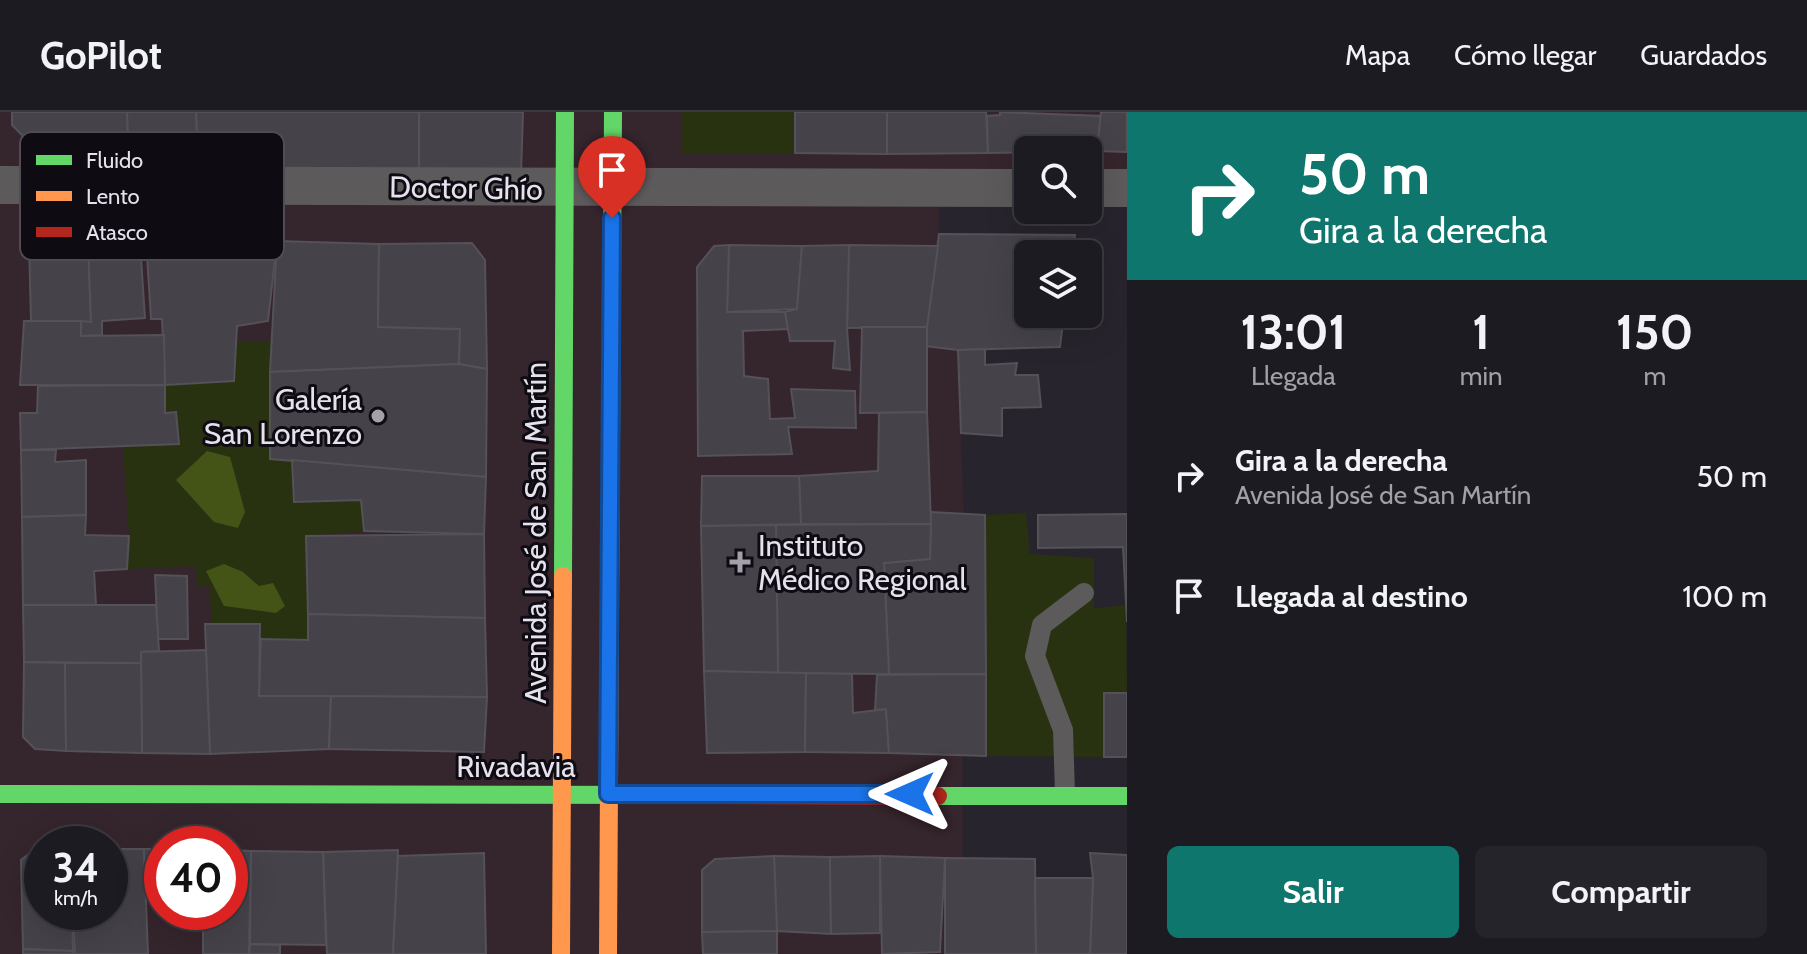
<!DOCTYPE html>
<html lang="es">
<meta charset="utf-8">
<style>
body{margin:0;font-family:Cabin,sans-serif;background:#25242a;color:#f1f3f6;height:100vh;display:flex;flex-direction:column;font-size:30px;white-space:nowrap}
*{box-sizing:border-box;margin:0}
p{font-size:26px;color:#a0a1a5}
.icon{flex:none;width:44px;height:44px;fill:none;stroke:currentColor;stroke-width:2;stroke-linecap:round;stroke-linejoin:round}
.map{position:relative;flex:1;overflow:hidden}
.panel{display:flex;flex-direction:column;background:#1d1b22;width:680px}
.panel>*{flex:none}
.guide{background:#0f766e;color:#fff;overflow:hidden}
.tools{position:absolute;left:1014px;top:24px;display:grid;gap:16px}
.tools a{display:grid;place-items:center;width:88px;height:88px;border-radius:12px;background:#1d1b22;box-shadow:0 8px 32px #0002,0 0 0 2px #3b3940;font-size:40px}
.speed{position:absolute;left:24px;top:714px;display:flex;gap:16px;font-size:40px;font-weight:700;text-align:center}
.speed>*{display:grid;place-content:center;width:104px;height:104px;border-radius:50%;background:#1d1b22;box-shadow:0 8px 32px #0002,0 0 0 2px #3b3940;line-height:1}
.speed small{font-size:20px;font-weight:400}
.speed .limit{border:12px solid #d22;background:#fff;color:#111}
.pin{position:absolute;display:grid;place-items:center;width:68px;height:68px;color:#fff;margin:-82px -34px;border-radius:50% 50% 50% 0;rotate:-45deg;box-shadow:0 0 8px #0007}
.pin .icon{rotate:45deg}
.me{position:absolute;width:88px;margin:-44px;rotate:270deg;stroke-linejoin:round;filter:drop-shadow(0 0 6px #0008)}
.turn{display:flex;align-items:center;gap:28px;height:168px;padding:0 40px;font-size:36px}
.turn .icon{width:104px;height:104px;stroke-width:2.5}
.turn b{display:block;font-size:56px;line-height:68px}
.eta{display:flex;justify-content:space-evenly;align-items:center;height:136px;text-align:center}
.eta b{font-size:48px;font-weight:700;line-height:56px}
.cta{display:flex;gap:16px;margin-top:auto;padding:16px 40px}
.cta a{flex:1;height:92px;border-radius:12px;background:#0f766e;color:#fff;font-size:32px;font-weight:700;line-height:92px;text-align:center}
.cta a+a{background:#25242a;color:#f1f3f6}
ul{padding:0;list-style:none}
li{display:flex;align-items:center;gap:24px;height:120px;padding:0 40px}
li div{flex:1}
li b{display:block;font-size:30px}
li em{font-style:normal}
header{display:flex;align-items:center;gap:48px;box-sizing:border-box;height:112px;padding:0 40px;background:#1d1b22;border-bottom:2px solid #3b3940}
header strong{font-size:38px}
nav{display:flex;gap:44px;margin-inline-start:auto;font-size:28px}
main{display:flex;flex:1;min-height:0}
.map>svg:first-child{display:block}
</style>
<header>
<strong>GoPilot</strong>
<nav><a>Mapa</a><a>Cómo llegar</a><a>Guardados</a></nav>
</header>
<main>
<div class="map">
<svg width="1127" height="842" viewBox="0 0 1127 842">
<rect width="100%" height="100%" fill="#27242d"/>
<!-- commercial -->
<path fill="#35252c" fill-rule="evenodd" d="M0,0H1127V76H1088V38H1028V76H940L939,122L958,238L964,410L962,842H0ZM42,732H110V800H42ZM162,732H230V800H162Z"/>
<!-- green -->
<g fill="#283210">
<path d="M682,0H795V41L682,42Z"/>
<path d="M236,230H272L270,346L292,348L294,390L361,388L364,419L307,424L308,528L261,527L259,512H212L209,473L197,475L196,454L127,457L129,423L123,334L179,332L176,301H165V273L233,269Z"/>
<path d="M1026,401L1030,442L1094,446V496L1126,493L1127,581L1104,582V645L986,644L985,403Z"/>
</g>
<!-- forest -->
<g fill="#445416">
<path d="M207,339L230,345L245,400L238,416L214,410L176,368Z"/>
<path d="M224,452L243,460L259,474L273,471L285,494L276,501L224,494L206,459Z"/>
</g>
<!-- building -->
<g fill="#454249" stroke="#545158" stroke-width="2">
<path d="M12,0H127L129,48L49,50L12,13Z"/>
<path d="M127,0H196L198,48H129Z"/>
<path d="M196,0H419V62L199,58Z"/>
<path d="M419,0H523L521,63L419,62Z"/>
<path d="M795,0H887V42L795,41Z"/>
<path d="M887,0H986L988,41L887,42Z"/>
<path d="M1000,0L1101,4L1097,39L988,41L987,4L1000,3Z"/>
<path d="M1101,0H1127V40L1097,39Z"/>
<path d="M939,122L1075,123L1072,142H1028V202H1064L1060,235L958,238L924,234Z"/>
<path d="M146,128L277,129L268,209L237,214L234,269L165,273L162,207H151Z"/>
<path d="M277,129L379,132L378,215L460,217L459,252L270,260Z"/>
<path d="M29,130H88L91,210L31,209Z"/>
<path d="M88,130L140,131L145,206L102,209V223L81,224V209L91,210Z"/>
<path d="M472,131L485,148L487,257L459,252L460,217L378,215L379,132Z"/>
<path d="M729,133L802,134L797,197L727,200Z"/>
<path d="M729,133L727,200H785L788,217L743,219L744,264L768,267L770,307L795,306L791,277L855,279L856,316L788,315L792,342L698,344L697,155L714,134Z"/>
<path d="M849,133L938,134L927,215L847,216Z"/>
<path d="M849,133L847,216L850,258L833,256L835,229H790L785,200L797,197L802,134Z"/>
<path d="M24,209H81V224L164,223L165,273H20Z"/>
<path d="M862,215H927V300L860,301Z"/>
<path d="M985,237V253L1017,251L1015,263H1038L1041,295L1002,296V324L961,321L958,238Z"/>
<path d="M459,252L487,257L486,365L270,347V260Z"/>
<path d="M165,273V301L176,300L179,332L21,338L20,301H37L38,274Z"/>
<path d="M927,300L931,412H801L799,364L878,359L879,301Z"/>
<path d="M21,338H56L55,350L86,348V403L22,405Z"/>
<path d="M292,348L486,365L484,422L364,419L361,388L294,390Z"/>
<path d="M702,364H799L801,412L701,414Z"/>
<path d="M931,400L985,403L986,562H889L884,451L930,447Z"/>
<path d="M1127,402V510L1123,435L1038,436V403Z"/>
<path d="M86,403L85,423L129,424L127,457L94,459L96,493H23L22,405Z"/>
<path d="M931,412L930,447L884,451L889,562L778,561L776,413Z"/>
<path d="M776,413L778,561L704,559L701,414Z"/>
<path d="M484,422L485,506L308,502L306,424Z"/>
<path d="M155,463L187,464L188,527H158Z"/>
<path d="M23,493H156L159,539L141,540V551L24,550Z"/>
<path d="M308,502L485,506L487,585L259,584L261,527L308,528Z"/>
<path d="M205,512H260L259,584H331L329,637L210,642Z"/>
<path d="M206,538L210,642L142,641L141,540Z"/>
<path d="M24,550L65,551L66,639L35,637L23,625Z"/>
<path d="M65,551H141L142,641L66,639Z"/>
<path d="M704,559L806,561L805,640L707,641Z"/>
<path d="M806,561L852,562L853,601L886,597L889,641L805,640Z"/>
<path d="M986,562V644L889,641L886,597L875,598L877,563Z"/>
<rect x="1104" y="581" width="23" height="64"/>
<path d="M331,584L487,585L484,640L329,637Z"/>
<path d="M110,737H144L148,842H75L73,800H110Z"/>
<path d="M144,737H162V782H145Z"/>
<path d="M34,738H42V800H72L73,839L23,837L21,748Z"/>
<path d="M230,738L251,739L249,842H203V800H230Z"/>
<path d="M398,738L393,842H327L323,740Z"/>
<path d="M251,739L323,740L326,833L250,832Z"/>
<path d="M484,741L486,842H393L398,744Z"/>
<path d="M1090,741L1127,743V842H1090L1093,766Z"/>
<path d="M774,744L830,745L831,822L777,819Z"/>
<path d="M774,744L777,819L702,820V758L715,747Z"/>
<path d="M880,744V821L831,822L830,745Z"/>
<path d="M880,744L945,746L940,840L882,842Z"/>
<path d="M945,746L1035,747L1036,842H945Z"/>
<path d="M1035,766H1093L1090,842H1036Z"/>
<path d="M777,819V842H703L702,820Z"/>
<path d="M250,832L280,833V842H249Z"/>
<path d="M23,837L73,839L74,842H23Z"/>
</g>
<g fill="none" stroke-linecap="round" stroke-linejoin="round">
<!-- lane -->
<path stroke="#5d5a5b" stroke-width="20" d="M1065,682L1063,618L1035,544L1042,513L1084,481"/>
<!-- street -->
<g stroke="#5d5a5b" stroke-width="38">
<path d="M0,73L1028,76"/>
<path d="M1088,76H1127"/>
</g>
<!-- fast -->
<g stroke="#63d668" stroke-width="18">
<path d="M563,464L565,0"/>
<path d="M610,500L613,0"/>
<path d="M0,682L714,683"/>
<path d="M938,684H1127"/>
</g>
<!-- slow -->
<g stroke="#ff974d" stroke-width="18">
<path d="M561,842L563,464"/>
<path d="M608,842L610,500"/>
</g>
<!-- jam -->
<path stroke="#b3261e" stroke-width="18" d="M714,683L938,684"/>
</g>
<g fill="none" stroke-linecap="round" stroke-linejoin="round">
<defs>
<path id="route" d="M612,106L608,682H910"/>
</defs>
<!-- route casing -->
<use href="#route" stroke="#114b97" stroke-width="20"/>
<!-- route -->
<use href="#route" stroke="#1a73e8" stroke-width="14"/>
</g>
<!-- markers -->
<g fill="#a3a0aa" stroke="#0e0b13" stroke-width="3">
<circle cx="378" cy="304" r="8"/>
<path d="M736 438h8v8h8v8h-8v8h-8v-8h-8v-8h8z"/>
</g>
<g text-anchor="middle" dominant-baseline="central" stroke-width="6" stroke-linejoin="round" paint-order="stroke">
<!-- street labels -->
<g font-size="30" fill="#e6e2ed" stroke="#0e0b13">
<text transform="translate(466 76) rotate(1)">Doctor Ghío</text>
<text transform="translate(535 421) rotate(-90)">Avenida José de San Martín</text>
<text x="516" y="654">Rivadavia</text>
</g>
<!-- poi labels -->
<g font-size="30" fill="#e6e2ed" stroke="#0e0b13" text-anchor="end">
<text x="362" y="287">Galería<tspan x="362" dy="34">San Lorenzo</tspan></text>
<text x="758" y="433" text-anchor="start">Instituto<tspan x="758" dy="34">Médico Regional</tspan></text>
</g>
</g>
<!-- legend -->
<rect x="20" y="20" width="264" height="128" rx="12" fill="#0e0b13" stroke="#4f4c54" stroke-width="2"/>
<rect x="36" y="43" width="36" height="10" fill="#63d668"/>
<rect x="36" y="79" width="36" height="10" fill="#ff974d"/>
<rect x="36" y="115" width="36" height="10" fill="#b3261e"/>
<g font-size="22" fill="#e6e2ed">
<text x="86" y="56">Fluido</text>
<text x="86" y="92">Lento</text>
<text x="86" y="128">Atasco</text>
</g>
</svg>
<div class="tools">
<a><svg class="icon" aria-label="search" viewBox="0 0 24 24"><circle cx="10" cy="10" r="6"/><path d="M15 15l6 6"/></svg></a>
<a><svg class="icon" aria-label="layers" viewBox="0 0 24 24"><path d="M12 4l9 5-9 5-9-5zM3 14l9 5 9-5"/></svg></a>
</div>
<div class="speed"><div>34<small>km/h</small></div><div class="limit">40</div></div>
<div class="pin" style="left:612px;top:106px;background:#d93025"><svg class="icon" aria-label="arrive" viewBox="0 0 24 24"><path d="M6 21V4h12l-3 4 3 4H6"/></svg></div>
<svg class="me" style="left:910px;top:682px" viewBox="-20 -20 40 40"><path d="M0-17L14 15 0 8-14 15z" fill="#1a73e8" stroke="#fff" stroke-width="4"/></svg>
</div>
<section class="panel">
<div class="guide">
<div class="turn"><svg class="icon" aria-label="right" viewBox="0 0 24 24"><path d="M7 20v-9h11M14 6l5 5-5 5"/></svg><div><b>50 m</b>Gira a la derecha</div></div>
</div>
<div class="eta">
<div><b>13:01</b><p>Llegada</p></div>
<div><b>1</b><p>min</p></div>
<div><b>150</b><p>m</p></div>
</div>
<ul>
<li><svg class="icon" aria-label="right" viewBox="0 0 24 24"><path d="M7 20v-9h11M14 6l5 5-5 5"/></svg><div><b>Gira a la derecha</b><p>Avenida José de San Martín</p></div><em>50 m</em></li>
<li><svg class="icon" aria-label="arrive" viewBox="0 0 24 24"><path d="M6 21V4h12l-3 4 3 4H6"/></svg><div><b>Llegada al destino</b></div><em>100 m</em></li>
</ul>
<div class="cta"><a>Salir</a><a>Compartir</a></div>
</section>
</main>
